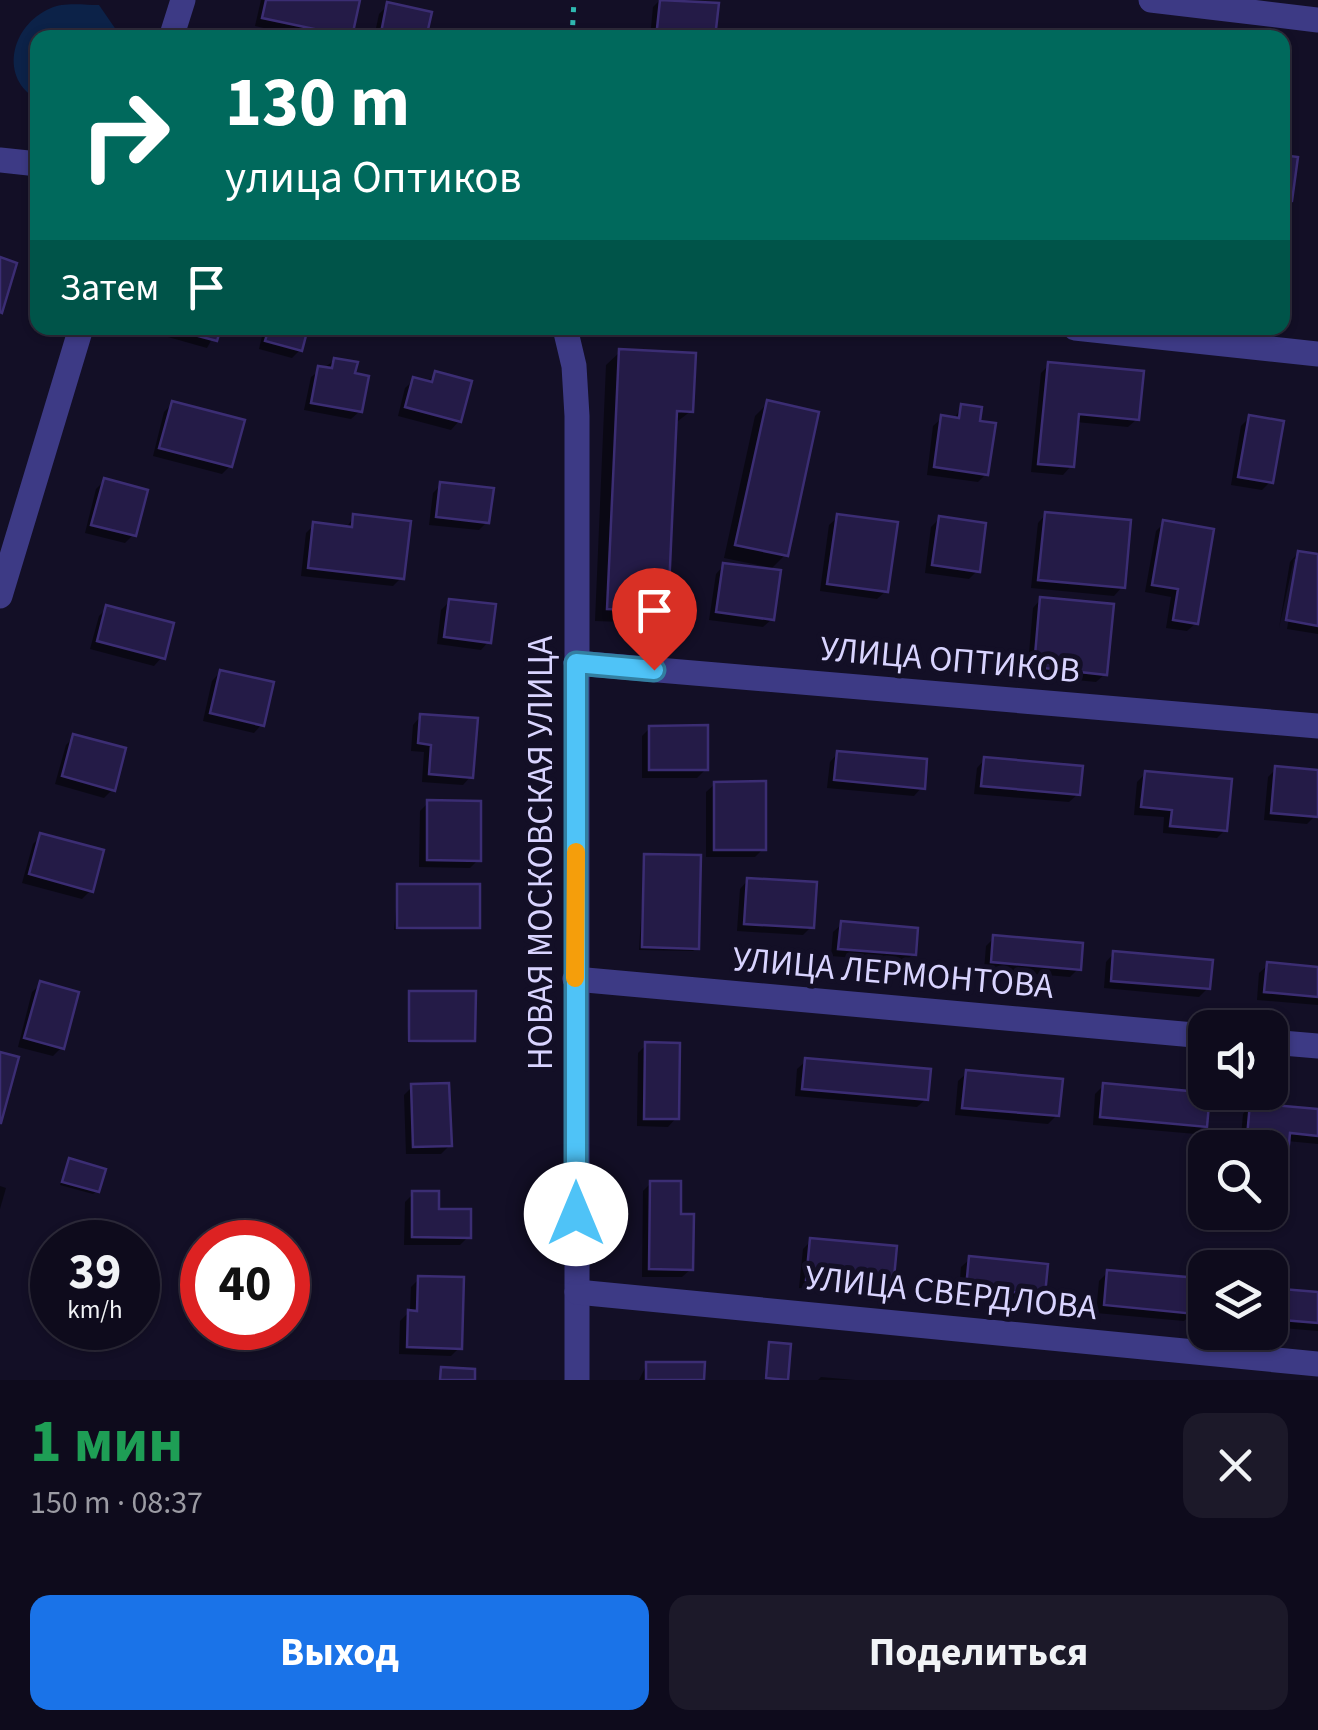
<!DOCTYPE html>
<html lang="ru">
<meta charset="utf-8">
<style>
body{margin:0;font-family:"Source Sans 3",sans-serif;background:#1c1929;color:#f1f3f6;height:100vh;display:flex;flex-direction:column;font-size:38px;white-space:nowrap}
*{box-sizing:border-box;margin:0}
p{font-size:32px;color:#9b9ba3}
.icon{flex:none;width:55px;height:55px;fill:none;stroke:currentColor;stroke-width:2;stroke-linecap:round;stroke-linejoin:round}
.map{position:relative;height:1380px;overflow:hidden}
.drawer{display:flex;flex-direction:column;background:#0e0b1c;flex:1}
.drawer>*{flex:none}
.hud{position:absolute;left:30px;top:30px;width:1260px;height:305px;border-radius:20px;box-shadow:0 2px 8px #0004,0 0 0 2px #2e2b3b;background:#00695c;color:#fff;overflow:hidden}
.fabs{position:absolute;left:1188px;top:1010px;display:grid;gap:20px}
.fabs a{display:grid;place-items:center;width:100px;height:100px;border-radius:20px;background:#0e0b1c;box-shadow:0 2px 8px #0004,0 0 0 2px #2e2b3b;font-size:50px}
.speed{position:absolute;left:30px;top:1220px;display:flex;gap:20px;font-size:50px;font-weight:700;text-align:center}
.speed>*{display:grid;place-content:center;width:130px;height:130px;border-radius:50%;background:#0e0b1c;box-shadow:0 2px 8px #0004,0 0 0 2px #2e2b3b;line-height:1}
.speed small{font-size:25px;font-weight:400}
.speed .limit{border:15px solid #d22;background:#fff;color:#111}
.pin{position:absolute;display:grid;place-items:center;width:85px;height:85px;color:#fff;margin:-102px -42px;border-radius:50% 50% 50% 0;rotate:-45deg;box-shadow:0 0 10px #0007}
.pin .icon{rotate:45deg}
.me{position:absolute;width:110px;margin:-55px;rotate:0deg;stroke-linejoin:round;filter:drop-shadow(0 0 8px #0008)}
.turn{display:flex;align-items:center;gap:35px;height:210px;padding:0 30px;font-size:45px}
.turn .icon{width:130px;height:130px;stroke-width:2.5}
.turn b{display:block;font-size:70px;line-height:85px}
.then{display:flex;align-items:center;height:95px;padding:0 30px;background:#0003;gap:20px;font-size:38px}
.round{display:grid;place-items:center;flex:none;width:105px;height:105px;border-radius:20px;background:#1c1929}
.summary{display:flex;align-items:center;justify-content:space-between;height:170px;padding:0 30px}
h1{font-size:60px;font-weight:700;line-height:75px;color:#1e9e55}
.primary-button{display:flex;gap:20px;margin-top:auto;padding:20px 30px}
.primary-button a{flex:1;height:115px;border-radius:20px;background:#1a73e8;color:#fff;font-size:40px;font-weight:700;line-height:115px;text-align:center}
.primary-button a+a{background:#1c1929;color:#f1f3f6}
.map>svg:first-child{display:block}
</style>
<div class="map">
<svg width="1318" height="1380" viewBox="0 0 1318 1380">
<rect width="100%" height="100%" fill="#130f26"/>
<!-- water -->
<path fill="#0c2248" d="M99,5L121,37L38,38L37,99C0,79 9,26 51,8C63,2 85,5 99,5Z"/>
<!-- shadow -->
<g fill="#0007">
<path d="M261,0H358L349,38H309L255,26Z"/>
<path d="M660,0L716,5L713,38H650L653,7Z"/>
<path d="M388,5L424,38H374L379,14Z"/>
<path d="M163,328H218L207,348L161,335Z"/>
<path d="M264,328H306L300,350L292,358L259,349Z"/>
<path d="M620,352L691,411L674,424L665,610L652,623L595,621L606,365Z"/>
<path d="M335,360L352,375L360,411L351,419L304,410L311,377Z"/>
<path d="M1049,365L1137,419L1128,427L1076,422L1071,466L1063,475L1031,472L1041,373Z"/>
<path d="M436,374L459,421L451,430L398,416L405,388L414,380L426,383Z"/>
<path d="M173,403L230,466L222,474L153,456L164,412Z"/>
<path d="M768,403L785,555L769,571L772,619L763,627L709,620L716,574L724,565L767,571L768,567L724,558L755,416Z"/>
<path d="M962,407L977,423L986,474L978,482L927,475L933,426L942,418L953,420Z"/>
<path d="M1249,418L1270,482L1262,490L1231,485L1241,426Z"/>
<path d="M104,481L133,535L125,543L85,533L96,489Z"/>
<path d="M441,485L487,522L479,530L429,525L433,493Z"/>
<path d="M1046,514L1122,587L1114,596L1031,588L1038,523Z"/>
<path d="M354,517L401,578L393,586L301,576L306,533L314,525L346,528Z"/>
<path d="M838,517L886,591L877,599L820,591L829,525Z"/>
<path d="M939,519L977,571L969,579L925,573L931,527Z"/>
<path d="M1164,523L1196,623L1187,631L1166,628L1171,597L1145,592L1156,531Z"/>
<path d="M1298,553L1318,557V634L1287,629L1299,559H1294L1279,628L1290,562Z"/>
<path d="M1041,599L1105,674L1096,682L1027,675L1033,608Z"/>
<path d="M450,601L489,641L481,650L437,644L441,610Z"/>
<path d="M107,608L162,657L154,666L90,649L99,616Z"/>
<path d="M220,672L262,724L254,733L203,721L212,681Z"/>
<path d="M421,716L471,776L463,785L422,782L424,752L411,751L413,725Z"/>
<path d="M650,728L706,769L697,778H642V736Z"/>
<path d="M74,737L113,789L104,798L55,784L66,745Z"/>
<path d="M838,753L922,787L914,796L827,788L830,762Z"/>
<path d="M985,759L1078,794L1069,802L974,794L977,768Z"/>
<path d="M1276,769L1318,773L1315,816L1307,824L1264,820L1268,777Z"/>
<path d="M1146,773L1225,830L1217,838L1163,833L1164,817L1134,815L1137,782Z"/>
<path d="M715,784L763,849L755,857H706V792Z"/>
<path d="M428,803L479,859L470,868L419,867L420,811Z"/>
<path d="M41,836L91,890L82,899L22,883L33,844Z"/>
<path d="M645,856L696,948L693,951L639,950Z"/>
<path d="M748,880L811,927L803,935L737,931L740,889Z"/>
<path d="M398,887L477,927L394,930Z"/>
<path d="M842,924L913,954L905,962L831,956L833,932Z"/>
<path d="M994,938L1078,969L1070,977L984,970L986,946Z"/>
<path d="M1114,953L1208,988L1199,997L1104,988L1106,962Z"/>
<path d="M1268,965L1318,969V1005L1257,1000L1259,973Z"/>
<path d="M41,984L61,1048L53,1056L18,1047L32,992Z"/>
<path d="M410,994L473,1040L407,1043Z"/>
<path d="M646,1045L676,1118L668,1127L637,1126L638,1053Z"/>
<path d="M806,1061L926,1099L917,1107L795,1096L797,1069Z"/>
<path d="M967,1073L1057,1115L1048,1124L955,1115L958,1081Z"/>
<path d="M1104,1085L1204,1125L1196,1134L1093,1125L1095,1094Z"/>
<path d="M412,1087L450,1145L441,1154H406L404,1095Z"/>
<path d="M1251,1105L1318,1111V1144L1287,1141L1285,1164L1270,1171V1148H1240L1243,1114Z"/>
<path d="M70,1161L97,1191L93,1194L60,1185Z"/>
<path d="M651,1183L678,1217L691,1269L682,1277H642L643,1191Z"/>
<path d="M0,1186L6,1188L0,1209Z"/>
<path d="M413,1194L436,1211L468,1237L460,1245H404L405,1202Z"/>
<path d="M811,1241L892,1277L883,1285L858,1283L849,1292L799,1288L803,1249Z"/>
<path d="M970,1259L1043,1294L1034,1302L959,1295L961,1267Z"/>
<path d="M1108,1272L1193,1313L1184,1321L1096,1313L1099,1281Z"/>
<path d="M419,1279L459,1348L451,1356L399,1354L400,1321L410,1311L411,1287Z"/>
<path d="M1270,1290L1318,1295V1331L1270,1327Z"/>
<path d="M770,1344L785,1378L784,1380H764Z"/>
<path d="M647,1364L702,1380H639Z"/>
<path d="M821,1377L855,1380H818Z"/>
</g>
<!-- building -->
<g fill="#241b47" stroke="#3b2d73" stroke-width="2.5">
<path d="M266,0H360L352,37L262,18Z"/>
<path d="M660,0L719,3L715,38H656Z"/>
<path d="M387,2L432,12L426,38H380Z"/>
<path d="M1282,155L1298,157L1292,201L1282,200Z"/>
<path d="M0,257L17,263L2,313L0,312Z"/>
<path d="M168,328H221L217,341Z"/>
<path d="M269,328H308L302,351L265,341Z"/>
<path d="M619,349L696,353L693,412L677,411L668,611L607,609Z"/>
<path d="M334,358L358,362L355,373L369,376L362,412L311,403L318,366L332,368Z"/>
<path d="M1048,362L1144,371L1139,420L1079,414L1074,467L1038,464Z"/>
<path d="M435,371L472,381L461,422L405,407L413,377L432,382Z"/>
<path d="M767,400L819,412L788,556L735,545Z"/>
<path d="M172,401L245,420L232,467L159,448Z"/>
<path d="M961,404L982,407L980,421L996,423L988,475L934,467L941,415L959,418Z"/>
<path d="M1249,415L1284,421L1273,483L1238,477Z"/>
<path d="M104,478L148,490L136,536L91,525Z"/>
<path d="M440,482L494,488L489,523L436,517Z"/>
<path d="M1045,512L1131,520L1125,588L1038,580Z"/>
<path d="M353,514L411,521L404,579L308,568L313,522L352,527Z"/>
<path d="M837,514L898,522L888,592L827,584Z"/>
<path d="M939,516L986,523L980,572L932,565Z"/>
<path d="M1163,520L1214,529L1198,624L1173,620L1178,589L1152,585Z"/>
<path d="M1298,551L1318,554V626L1286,620Z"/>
<path d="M723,563L781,570L774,620L716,612Z"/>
<path d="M1040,597L1114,604L1107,675L1034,667Z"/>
<path d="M449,599L496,604L491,643L444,637Z"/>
<path d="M106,605L174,623L165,659L97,641Z"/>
<path d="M220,670L274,682L264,726L210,713Z"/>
<path d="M420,714L478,718L473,778L429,774L431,745L418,743Z"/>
<path d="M708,725V770H649V726Z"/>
<path d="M73,734L126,748L115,791L62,776Z"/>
<path d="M837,751L927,759L925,789L834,780Z"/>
<path d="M984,757L1083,766L1080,795L981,786Z"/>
<path d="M1275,766L1318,770V817L1271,813Z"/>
<path d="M1145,771L1232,779L1227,831L1170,826L1172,810L1141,807Z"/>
<path d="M766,781V850H714V782Z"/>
<path d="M427,800L481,801V861L427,860Z"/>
<path d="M40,833L104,850L93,892L29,874Z"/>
<path d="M644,854L701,855L699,949L642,947Z"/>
<path d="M747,878L817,882L814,928L744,924Z"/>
<rect x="397" y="884" width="83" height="44"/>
<path d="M841,921L918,928L916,955L838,949Z"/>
<path d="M993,935L1083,943L1081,970L991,962Z"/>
<path d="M1113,951L1213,960L1210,989L1111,981Z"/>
<path d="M1267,962L1318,967V997L1264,992Z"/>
<path d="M40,981L79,992L64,1049L24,1038Z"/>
<path d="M409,991H476L475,1041H409Z"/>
<path d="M645,1042L680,1043L679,1119H644Z"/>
<path d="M0,1052L19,1057L1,1123H0Z"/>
<path d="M805,1058L931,1069L928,1100L802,1089Z"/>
<path d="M966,1070L1063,1079L1059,1116L962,1108Z"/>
<path d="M449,1083L452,1146L413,1147L411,1084Z"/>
<path d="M1103,1083L1210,1093L1207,1127L1100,1117Z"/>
<path d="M1250,1103L1318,1109V1136L1290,1133L1287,1165L1270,1163V1148H1246Z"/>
<path d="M69,1158L106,1169L99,1192L62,1182Z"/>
<path d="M650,1181H681V1214H694L693,1270L649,1269Z"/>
<path d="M412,1191H439V1209H471V1238L412,1237Z"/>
<path d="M810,1238L897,1246L894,1278L861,1275L860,1285L806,1280Z"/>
<path d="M969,1256L1048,1264L1045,1295L966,1288Z"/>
<path d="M1107,1270L1198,1278L1195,1314L1104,1305Z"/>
<path d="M418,1276L464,1277L462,1349L407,1347L408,1310L417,1311Z"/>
<path d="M1270,1288L1318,1292V1323L1270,1319Z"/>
<path d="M769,1342L791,1344L788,1380L766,1378Z"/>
<path d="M646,1362H705L704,1380H646Z"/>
<path d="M441,1367L475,1369V1380H440Z"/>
</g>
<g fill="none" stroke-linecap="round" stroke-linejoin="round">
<!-- path -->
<path stroke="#2fb8b0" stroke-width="5" stroke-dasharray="5 8" stroke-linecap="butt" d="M572,38L574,0"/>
<!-- minor -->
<g stroke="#3d3a85" stroke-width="25">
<path d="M1151,0L1318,20"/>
<path d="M171,38L183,0"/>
<path d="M0,160L38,164"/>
<path d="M565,328L574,366L577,416V1380"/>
<path d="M1075,328L1318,354"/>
<path d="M0,596L81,328"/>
<path d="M576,663L1318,726"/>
<path d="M575,979L1205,1036"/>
<path d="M1270,1042L1318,1046"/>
<path d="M577,1292L1318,1364"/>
</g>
</g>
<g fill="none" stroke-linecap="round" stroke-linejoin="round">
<defs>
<path id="route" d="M576,1214V663L654,670"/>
</defs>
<!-- route casing -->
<use href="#route" stroke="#337fa1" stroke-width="25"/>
<!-- route -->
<use href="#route" stroke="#4fc3f7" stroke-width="18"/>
<!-- slow -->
<path stroke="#f59e0b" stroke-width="18" d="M575,978L576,852"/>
</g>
<g text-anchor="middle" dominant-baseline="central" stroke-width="10" stroke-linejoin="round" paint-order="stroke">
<!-- street labels -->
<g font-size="35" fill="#d9d4ff" stroke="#130f26">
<text transform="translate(950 660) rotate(5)">УЛИЦА ОПТИКОВ</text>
<text transform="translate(541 853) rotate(-90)">НОВАЯ МОСКОВСКАЯ УЛИЦА</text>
<text transform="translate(893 973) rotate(5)">УЛИЦА ЛЕРМОНТОВА</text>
<text transform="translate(951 1293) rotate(6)">УЛИЦА СВЕРДЛОВА</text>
</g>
</g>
</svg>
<div class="fabs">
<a><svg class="icon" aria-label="sound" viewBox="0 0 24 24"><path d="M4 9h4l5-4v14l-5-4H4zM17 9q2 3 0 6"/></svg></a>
<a><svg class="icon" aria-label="search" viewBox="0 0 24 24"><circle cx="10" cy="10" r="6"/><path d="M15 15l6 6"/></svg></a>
<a><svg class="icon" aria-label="layers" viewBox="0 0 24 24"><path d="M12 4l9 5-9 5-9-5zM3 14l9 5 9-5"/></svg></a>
</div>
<div class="speed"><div>39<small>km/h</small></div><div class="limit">40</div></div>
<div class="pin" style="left:654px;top:670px;background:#d93025"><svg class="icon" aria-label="arrive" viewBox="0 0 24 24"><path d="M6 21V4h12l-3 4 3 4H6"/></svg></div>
<svg class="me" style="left:576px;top:1214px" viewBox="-20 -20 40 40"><circle r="19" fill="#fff"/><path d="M0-13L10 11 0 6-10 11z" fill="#4fc3f7"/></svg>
<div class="hud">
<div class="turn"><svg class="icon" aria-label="right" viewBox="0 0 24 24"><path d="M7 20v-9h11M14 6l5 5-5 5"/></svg><div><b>130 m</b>улица Оптиков</div></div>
<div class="then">Затем<svg class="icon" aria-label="arrive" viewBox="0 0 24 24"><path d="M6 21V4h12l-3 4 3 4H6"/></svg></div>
</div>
</div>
<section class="drawer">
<div class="summary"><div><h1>1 мин</h1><p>150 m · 08:37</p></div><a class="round"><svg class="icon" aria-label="close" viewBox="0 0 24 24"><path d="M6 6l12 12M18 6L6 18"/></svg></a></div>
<div class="primary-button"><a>Выход</a><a>Поделиться</a></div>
</section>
